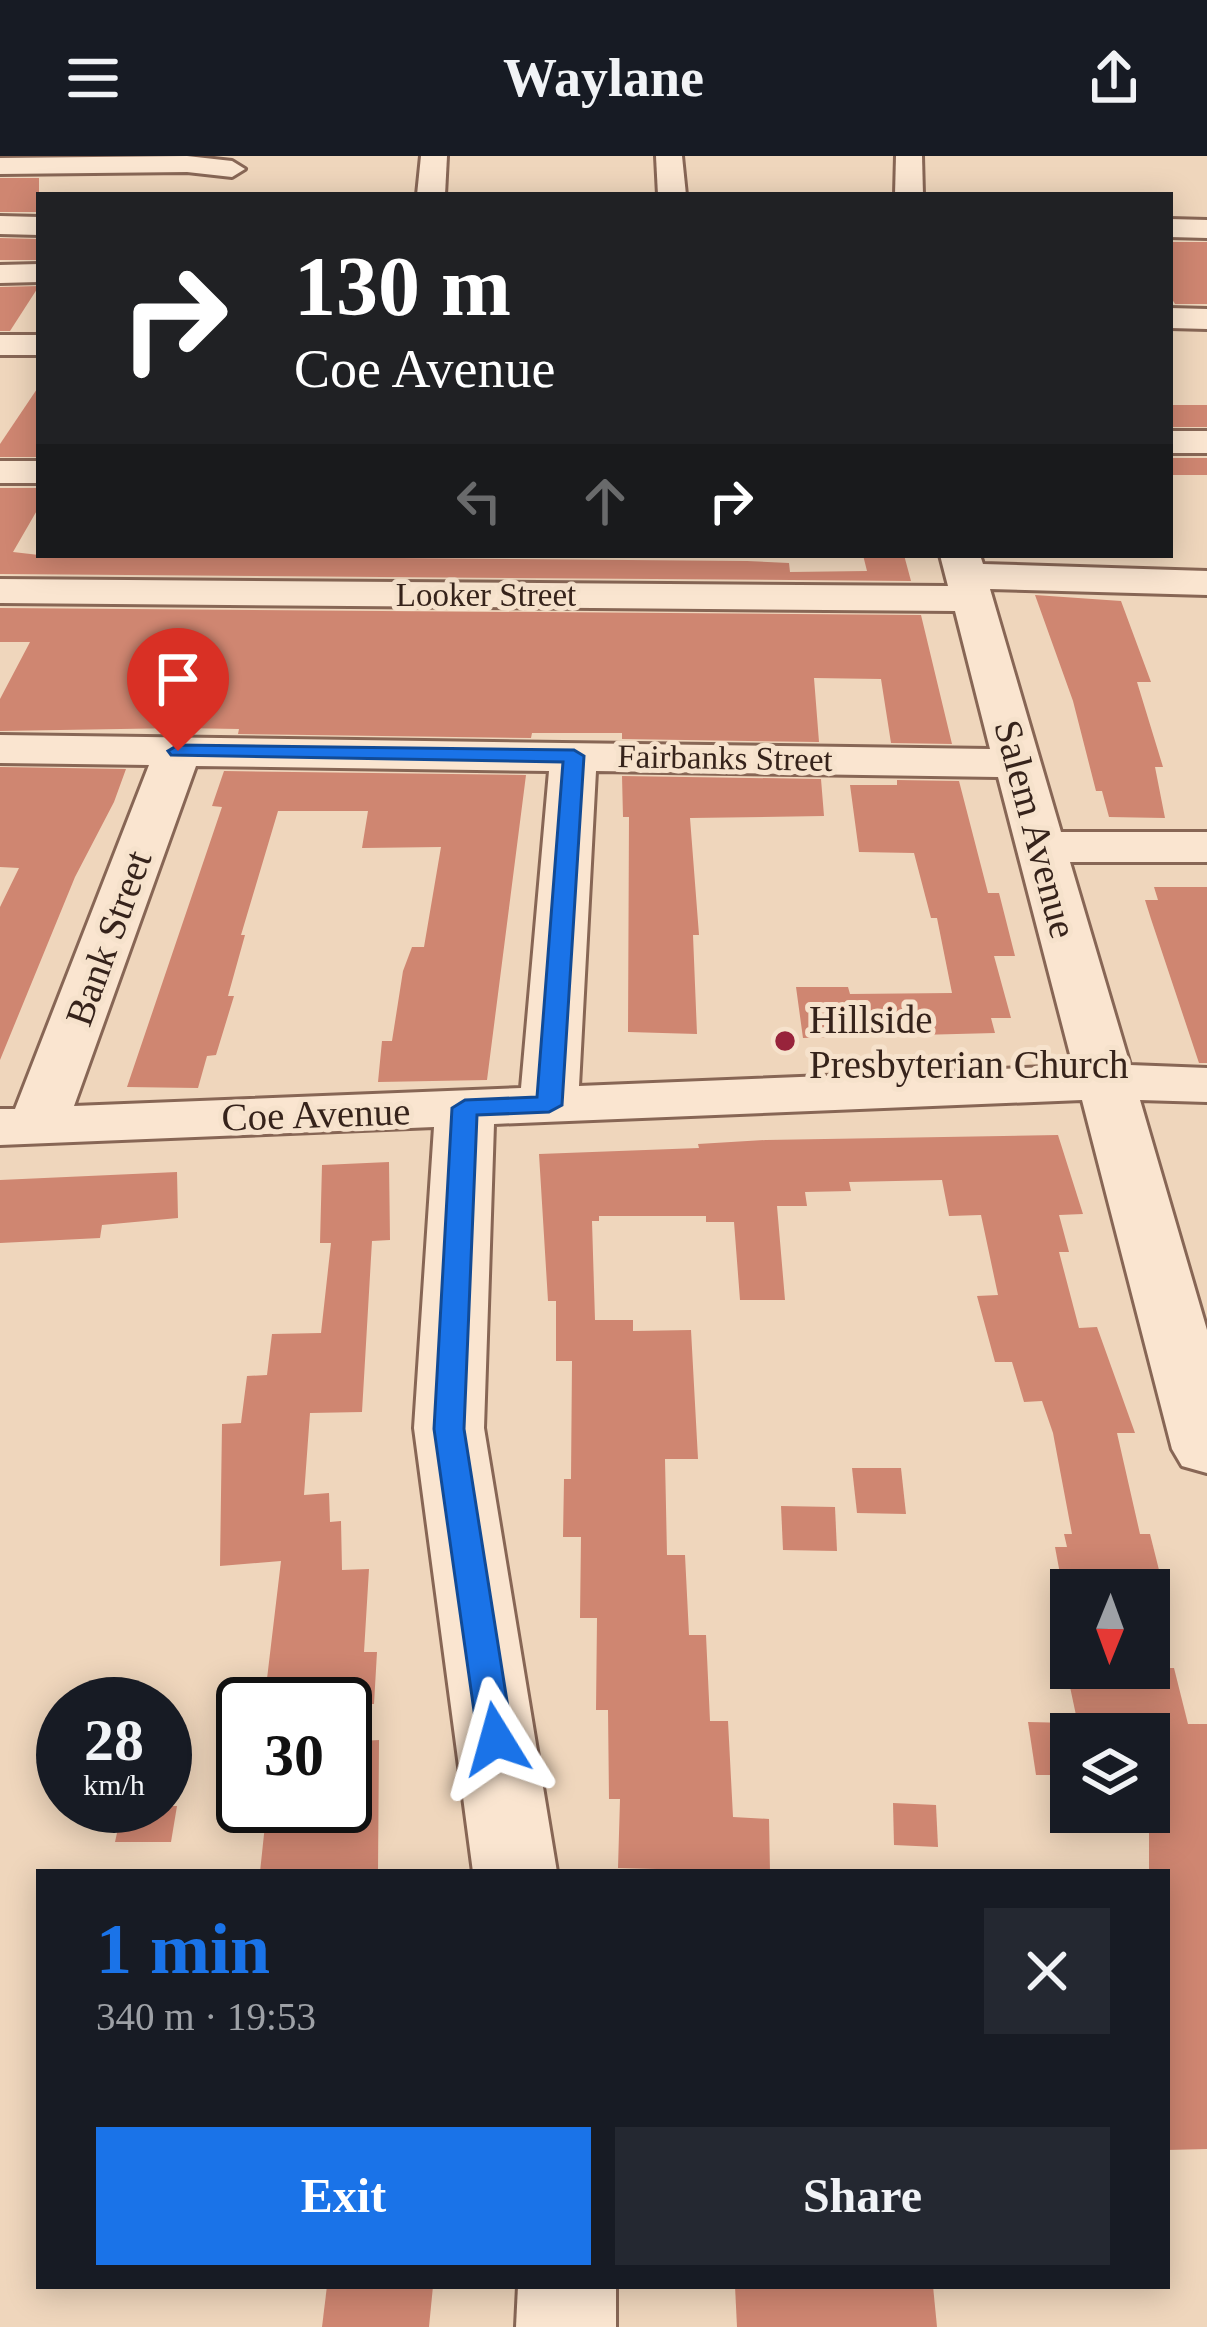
<!DOCTYPE html>
<meta charset="utf-8">
<style>
body{margin:0;font-family:Georgia,serif;background:#242831;color:#f1f3f6;height:100vh;display:flex;flex-direction:column;font-size:45px;white-space:nowrap}
*{box-sizing:border-box;margin:0}
p{font-size:39px;color:#9ea1a6}
.icon{flex:none;width:66px;height:66px;fill:none;stroke:currentColor;stroke-width:2;stroke-linecap:round;stroke-linejoin:round}
.map{position:relative;flex:1;overflow:hidden}
.side{position:absolute;left:36px;top:1713px;width:1134px;height:420px;display:flex;flex-direction:column;background:#171b24;border-radius:0px;box-shadow:0 6px 30px #0003}
.side>*{flex:none}
.banner{position:absolute;left:36px;top:36px;width:1137px;height:366px;border-radius:0px;box-shadow:0 6px 30px #0003;background:#202124;color:#fff;overflow:hidden}
.needle{width:78px;rotate:181deg}
.fabs{position:absolute;left:1050px;top:1413px;display:grid;gap:24px}
.fabs a{display:grid;place-items:center;width:120px;height:120px;border-radius:0px;background:#171b24;box-shadow:0 6px 30px #0003;font-size:60px}
.speed{position:absolute;left:36px;top:1521px;display:flex;gap:24px;font-size:60px;font-weight:700;text-align:center}
.speed>*{display:grid;place-content:center;width:156px;height:156px;border-radius:50%;background:#171b24;box-shadow:0 6px 30px #0003;line-height:1}
.speed small{font-size:30px;font-weight:400}
.speed .limit{border:6px solid #111;border-radius:18px;background:#fff;color:#111}
.pin{position:absolute;display:grid;place-items:center;width:102px;height:102px;color:#fff;margin:-123px -51px;border-radius:50% 50% 50% 0;rotate:-45deg;box-shadow:0 0 12px #0007}
.pin .icon{rotate:45deg}
.me{position:absolute;width:132px;margin:-66px;rotate:352deg;stroke-linejoin:round;filter:drop-shadow(0 0 9px #0008)}
.turn{display:flex;align-items:center;gap:42px;height:252px;padding:0 60px;font-size:54px}
.turn .icon{width:156px;height:156px;stroke-width:2.5}
.turn b{display:block;font-size:84px;line-height:102px}
.lanes{display:flex;align-items:center;height:114px;padding:0 60px;background:#0003;justify-content:center;gap:60px;direction:ltr}
.lanes .off{opacity:.35}
.round{display:grid;place-items:center;flex:none;width:126px;height:126px;border-radius:0px;background:#242831}
.summary{display:flex;align-items:center;justify-content:space-between;height:204px;padding:0 60px}
h1{font-size:72px;font-weight:700;line-height:90px;color:#1a73e8}
.action{display:flex;gap:24px;margin-top:auto;padding:24px 60px}
.action a{flex:1;height:138px;border-radius:0px;background:#1a73e8;color:#fff;font-size:48px;font-weight:700;line-height:138px;text-align:center}
.action a+a{background:#242831;color:#f1f3f6}
header{display:flex;justify-content:space-between;align-items:center;height:156px;padding:0 60px;background:#171b24;font-size:54px;font-weight:700}
.map>svg:first-child{display:block}
</style>
<header><svg class="icon" aria-label="menu" viewBox="0 0 24 24"><path d="M4 6h16M4 12h16M4 18h16"/></svg>Waylane<svg class="icon" aria-label="share" viewBox="0 0 24 24"><path d="M12 15V3M7 8l5-5 5 5M5 13v7h14v-7"/></svg></header>
<div class="map">
<svg width="1207" height="2171" viewBox="0 0 1207 2171">
<rect width="100%" height="100%" fill="#efd6bc"/>
<!-- building -->
<g fill="#cf8671">
<rect x="0" y="22" width="39" height="34"/>
<path d="M0,82L39,83V104H0Z"/>
<path d="M1170,86H1207V148H1175L1170,140Z"/>
<path d="M39,130L10,175H0V131Z"/>
<path d="M39,230V301H0V288Z"/>
<rect x="1170" y="249" width="37" height="22"/>
<rect x="1170" y="302" width="37" height="17"/>
<path d="M0,332H39V351L13,396L39,399L747,405L789,407L790,416L867,415L863,399H904L911,425L0,418Z"/>
<path d="M1035,439L1121,445L1151,526H1137L1163,611H1155L1165,662L1109,661L1102,635H1096L1073,545Z"/>
<path d="M0,452L921,459L952,588L891,587L881,523L814,522L819,586L622,583V577H532L531,582L238,578L239,573L180,572L0,575V543L30,486H0Z"/>
<path d="M0,611L126,613L114,646L75,721L0,904V751L19,712L0,711Z"/>
<path d="M224,615L526,619L487,924L378,926L382,885H392L403,815L412,791H424L441,691L362,692L368,655H278L241,779H245L228,840H234L216,899L207,900L198,932L127,931L222,651L212,650Z"/>
<path d="M622,620L821,623L824,660L690,662L699,779H693L697,878L628,876L629,661H623Z"/>
<path d="M897,624L959,625L988,737H999L1015,800H994L1011,862H991L995,877L803,882L796,831H848L850,838L952,837L937,762H931L914,697L859,696L850,629H897Z"/>
<path d="M1154,731H1207V907H1199L1151,763L1145,744H1158Z"/>
<path d="M1058,979L1083,1058L1059,1059L1069,1096H1059L1079,1172L1097,1171L1135,1277H1117L1140,1378H1150L1164,1434H1063L1055,1391H1067L1064,1378H1072L1053,1277L1042,1245L1024,1246L1012,1206H995L977,1140L998,1139L981,1059L949,1060L942,1024L849,1026L851,1035L805,1036L807,1050H777L785,1144H740L734,1066H706V1060H599V1065H592L595,1164H633V1175L691,1174L698,1303H665L667,1399H685L689,1479H706L710,1565H728L733,1661L769,1663L770,1716L618,1712L620,1643H609L608,1554H596L597,1462H580L581,1381H563L564,1323H571L572,1205H556V1145H548L539,998L699,992L698,988L766,984Z"/>
<path d="M389,1006L390,1084L372,1085L362,1256L310,1257L304,1339L329,1337L330,1366L341,1365L342,1414L369,1413L364,1496H377L374,1548H264L281,1405L220,1410L222,1268L241,1267L247,1220L267,1219L272,1178L321,1177L331,1087H320L322,1009Z"/>
<path d="M177,1016L178,1062L102,1069L100,1082L0,1087V1024Z"/>
<path d="M852,1312H901L906,1358L857,1357Z"/>
<path d="M781,1350L835,1351L837,1395L783,1394Z"/>
<path d="M1066,1512H1174L1188,1568H1207V1993L1167,1994V1716H1149V1578H1080Z"/>
<path d="M1028,1566L1071,1567V1619H1036Z"/>
<path d="M379,1584L378,1716H260L267,1650H345V1586Z"/>
<path d="M893,1647L936,1649L938,1691L894,1689Z"/>
<path d="M123,1650H177L171,1686H115Z"/>
<path d="M327,2130H433L429,2171H322Z"/>
<path d="M735,2130H933L937,2171H737Z"/>
</g>
<g fill="none" stroke-linecap="round" stroke-linejoin="round">
<defs>
<g id="minor">
<path d="M187,0L232,5L245,13L232,21L187,16L0,18V2Z"/>
<path d="M421,0H447L445,39H417Z"/>
<path d="M656,0H682L686,39H658Z"/>
<path d="M896,0H922L923,39H895Z"/>
<path d="M0,60L39,61V79L0,78Z"/>
<path d="M1170,63L1207,64V82L1170,81Z"/>
<path d="M39,108V126L0,127V109Z"/>
<path d="M1170,152L1207,153V173L1170,172Z"/>
<rect x="0" y="179" width="39" height="20"/>
<rect x="1170" y="275" width="37" height="22"/>
<rect x="0" y="305" width="39" height="22"/>
<path d="M940,399H980L983,408L1207,415V439L990,433L1061,676H1207V706H1070L1130,909L1207,912V946L1140,944L1207,1174V1317L1182,1310L1172,1293L1082,944L494,968L484,1272L557,1716H473L414,1272L434,971L0,989V953H15L149,609L0,607V579L990,593L955,455L0,447V423L948,430ZM196,610L549,615L521,932L74,950ZM596,615L998,621L1073,910L579,930Z"/>
<path d="M518,2130H616V2171H516Z"/>
</g>
</defs>
<!-- minor casing -->
<use href="#minor" stroke="#876655" stroke-width="6"/>
<!-- minor -->
<use href="#minor" fill="#fae5d0" fill-rule="evenodd"/>
</g>
<!-- route -->
<path fill="#1a73e8" stroke="#114b97" stroke-width="3" d="M178,589L574,594L584,600L562,949L549,956L477,959L464,1273L513,1583L508,1592L496,1596L483,1592L478,1583L434,1273L452,952L465,944L537,941L563,606L171,599L168,595Z"/>
<!-- markers -->
<circle fill="#98233b" stroke="#f6e2cc" stroke-width="4.5" cx="785" cy="885" r="12"/>
<g text-anchor="middle" dominant-baseline="central" stroke-width="10" stroke-linejoin="round" paint-order="stroke">
<!-- far-street labels -->
<g font-size="33" fill="#36231b" stroke="#f6e2cc">
<text x="486" y="439">Looker Street</text>
<text transform="translate(725 602) rotate(1)">Fairbanks Street</text>
</g>
<!-- street labels -->
<g font-size="39" fill="#36231b" stroke="#f6e2cc">
<text transform="translate(1036 673) rotate(75)">Salem Avenue</text>
<text transform="translate(108 782) rotate(-70)">Bank Street</text>
<text transform="translate(316 958) rotate(-2)">Coe Avenue</text>
</g>
<!-- poi labels -->
<g font-size="39" fill="#36231b" stroke="#f6e2cc" text-anchor="start">
<text x="809" y="863">Hillside<tspan x="809" dy="45">Presbyterian Church</tspan></text>
</g>
</g>
</svg>
<div class="fabs">
<a><svg class="needle" viewBox="-14 -14 28 28"><path d="M0-13l5 13h-10z" fill="#e53935"/><path d="M0 13l5-13h-10z" fill="#9ea1a6"/></svg></a>
<a><svg class="icon" aria-label="layers" viewBox="0 0 24 24"><path d="M12 4l9 5-9 5-9-5zM3 14l9 5 9-5"/></svg></a>
</div>
<div class="speed"><div>28<small>km/h</small></div><div class="limit">30</div></div>
<div class="pin" style="left:178px;top:595px;background:#d93025"><svg class="icon" aria-label="arrive" viewBox="0 0 24 24"><path d="M6 21V4h12l-3 4 3 4H6"/></svg></div>
<svg class="me" style="left:496px;top:1583px" viewBox="-20 -20 40 40"><path d="M0-17L14 15 0 8-14 15z" fill="#1a73e8" stroke="#fff" stroke-width="4"/></svg>
<div class="banner">
<div class="turn"><svg class="icon" aria-label="right" viewBox="0 0 24 24"><path d="M7 20v-9h11M14 6l5 5-5 5"/></svg><div><b>130 m</b>Coe Avenue</div></div>
<div class="lanes"><svg class="icon off" aria-label="left" viewBox="0 0 24 24"><path d="M17 20v-9H6M10 6l-5 5 5 5"/></svg><svg class="icon off" aria-label="ahead" viewBox="0 0 24 24"><path d="M12 20V5M6 11l6-6 6 6"/></svg><svg class="icon" aria-label="right" viewBox="0 0 24 24"><path d="M7 20v-9h11M14 6l5 5-5 5"/></svg></div>
</div>
<section class="side">
<div class="summary"><div><h1>1 min</h1><p>340 m · 19:53</p></div><a class="round"><svg class="icon" aria-label="close" viewBox="0 0 24 24"><path d="M6 6l12 12M18 6L6 18"/></svg></a></div>
<div class="action"><a>Exit</a><a>Share</a></div>
</section>
</div>
